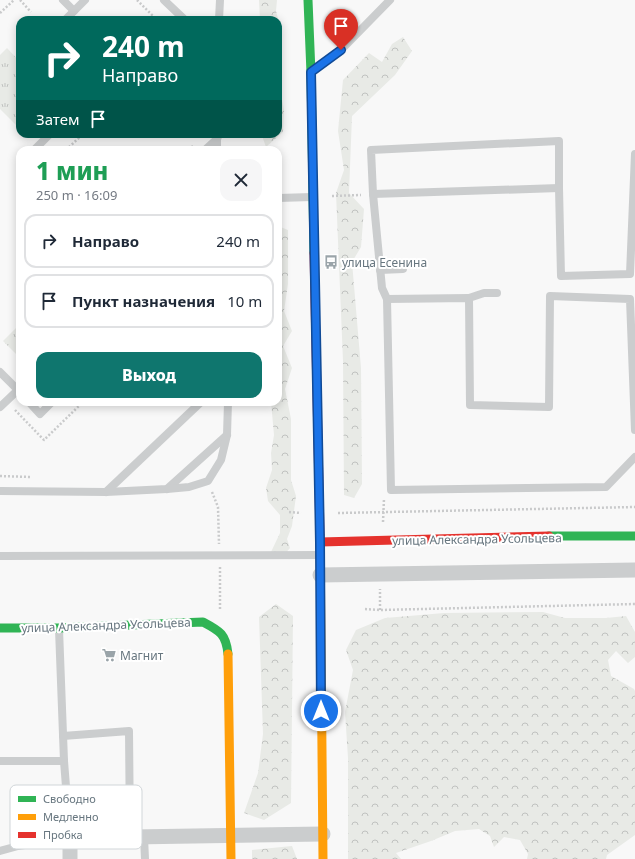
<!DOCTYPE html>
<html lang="ru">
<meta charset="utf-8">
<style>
body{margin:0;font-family:"Noto Sans",sans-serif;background:#f6f6f7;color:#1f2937;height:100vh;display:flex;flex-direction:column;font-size:15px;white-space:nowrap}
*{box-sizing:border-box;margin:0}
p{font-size:13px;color:#747a83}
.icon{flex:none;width:22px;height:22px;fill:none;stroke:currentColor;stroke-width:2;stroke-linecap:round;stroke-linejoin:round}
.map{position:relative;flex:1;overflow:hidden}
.panel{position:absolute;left:16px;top:146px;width:266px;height:260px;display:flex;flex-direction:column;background:#fff;border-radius:12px;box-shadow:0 2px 10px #0003}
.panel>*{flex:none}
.banner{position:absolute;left:16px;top:16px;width:266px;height:122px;border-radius:12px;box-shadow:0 2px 10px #0003;background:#00695c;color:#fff;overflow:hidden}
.pin{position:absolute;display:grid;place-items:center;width:34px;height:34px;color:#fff;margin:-41px -17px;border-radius:50% 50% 50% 0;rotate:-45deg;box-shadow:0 0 4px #0007}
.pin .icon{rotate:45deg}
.me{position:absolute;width:44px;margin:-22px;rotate:0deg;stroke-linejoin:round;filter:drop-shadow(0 0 3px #0008)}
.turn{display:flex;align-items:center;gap:14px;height:84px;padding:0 20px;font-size:18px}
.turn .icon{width:52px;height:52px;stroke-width:2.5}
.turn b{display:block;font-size:28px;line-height:34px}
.then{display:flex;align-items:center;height:38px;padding:0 20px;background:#0003;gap:8px;font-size:15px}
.round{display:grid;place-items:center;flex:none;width:42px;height:42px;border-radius:12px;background:#f6f6f7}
.head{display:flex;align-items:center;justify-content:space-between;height:68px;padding:0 20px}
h1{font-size:24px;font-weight:800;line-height:30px;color:#1e9e55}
.action{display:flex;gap:8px;margin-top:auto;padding:8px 20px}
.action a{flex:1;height:46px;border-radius:12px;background:#0f766e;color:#fff;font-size:16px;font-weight:800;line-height:46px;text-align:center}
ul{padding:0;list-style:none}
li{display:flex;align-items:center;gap:12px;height:54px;margin:0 8px 6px;padding:0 12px;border:2px solid #e0e1e3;border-radius:12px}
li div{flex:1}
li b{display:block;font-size:15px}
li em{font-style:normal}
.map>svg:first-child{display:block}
</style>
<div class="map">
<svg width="635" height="859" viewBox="0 0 635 859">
<defs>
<pattern id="grass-tufts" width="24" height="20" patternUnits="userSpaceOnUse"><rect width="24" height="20" fill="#e8eae6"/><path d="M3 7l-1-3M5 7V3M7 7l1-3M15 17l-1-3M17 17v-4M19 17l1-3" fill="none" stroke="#c0c2c0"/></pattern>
<pattern id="forest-crowns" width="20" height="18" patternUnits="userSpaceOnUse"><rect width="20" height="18" fill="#e8eae6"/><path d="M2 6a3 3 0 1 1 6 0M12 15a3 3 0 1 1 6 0" fill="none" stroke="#c0c2c0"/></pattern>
</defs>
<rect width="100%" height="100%" fill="#f8f8f8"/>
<!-- grass -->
<g fill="url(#grass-tufts)">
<path d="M7,48L20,62L19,128L0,109V55Z"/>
<path d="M20,324V358L3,341Z"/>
</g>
<!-- forest -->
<g fill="url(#forest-crowns)">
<path d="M259,0H277L276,11L282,34L280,89L284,110L283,132L266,147L262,136L263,134H278V20H260Z"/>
<path d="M403,37L412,51L395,75L352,116L349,193L364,209L361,247L352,262L361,368L362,484L354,498L344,495L343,361L336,193L344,170L338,131L343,80L369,53L382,62L392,44Z"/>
<path d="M278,226L288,230V284L284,311L292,331L283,346L292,368L285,389L291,419V480L296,496L292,526L287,539L290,548L282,557L271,552L280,533V515L268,501L266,488L272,470L271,453L274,435L271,402H278Z"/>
<path d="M276,604L293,616L291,803L264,820L244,813L258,773L263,734L259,617Z"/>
<path d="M543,612L565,618H606L626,616L635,632V657L628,663L616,651L608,660L611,676L634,689L635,691V835L607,855L606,859H527L528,854L520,840L504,837L494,847L490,836L479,829L455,831L431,841L396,853L401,859H348V758L345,712L353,670L346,650L356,630L385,618L444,613Z"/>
<path d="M292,846L297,859H252V850Z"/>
</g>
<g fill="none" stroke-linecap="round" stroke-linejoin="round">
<!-- path -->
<g stroke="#c9cacb" stroke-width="2.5" stroke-dasharray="2 2" stroke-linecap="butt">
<path d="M20,0L31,12"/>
<path d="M137,0L157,20"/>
<path d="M0,13L14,0"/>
<path d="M66,150L83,134"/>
<path d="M189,150L193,146"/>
<path d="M332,196L361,195"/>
<path d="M15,410L44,440L83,402"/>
<path d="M0,476L30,477"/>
<path d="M212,492L218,507L219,544"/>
<path d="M289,512L301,513"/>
<path d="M338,513L635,507"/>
<path d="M383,522L384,499"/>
<path d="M220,567V610"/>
<path d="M365,609L380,610L635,604"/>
<path d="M380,610V589"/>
</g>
<!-- lane -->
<g stroke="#cbcdce" stroke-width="8">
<path d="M63,0L74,11"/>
<path d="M164,0L185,20"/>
<path d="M65,20L85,0"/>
<path d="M219,20L220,0"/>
<path d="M313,71L341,50L390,0"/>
<path d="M34,150L50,134"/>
<path d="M205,150L217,139"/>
<path d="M217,150V139L219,134"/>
<path d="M635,154L630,274L561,276L559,188V141L371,150L373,194L382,288L387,299L391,490L606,487L635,457"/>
<path d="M373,194L559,188"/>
<path d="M278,198L312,197"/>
<path d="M380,270L403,269"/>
<path d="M469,298L484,293H497"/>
<path d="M387,299L469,298L470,405L549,407L550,296L630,299L635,430"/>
<path d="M0,372L20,392"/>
<path d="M29,402L40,414L52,402"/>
<path d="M0,407L18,390"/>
<path d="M167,489L227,435"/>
<path d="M0,491L106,492L167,489L189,487L208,481L221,460L227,435L228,402"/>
<path d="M106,492L201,402"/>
<path d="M0,556L319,555"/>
<path d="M63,736L129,731L130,837"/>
<path d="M0,761H64"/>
<path d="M144,837L145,859"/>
<path d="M0,851L18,846L70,838L64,761L59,629"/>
</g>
<!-- street -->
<g stroke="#cbcdce" stroke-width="15">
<path d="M320,575L635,570"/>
<path d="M70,859V838L323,834"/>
</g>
<!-- fast -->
<g stroke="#30b455" stroke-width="9">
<path d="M308,0L311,73L314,253"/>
<path d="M549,536H635"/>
<path d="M0,628H59L203,622C220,631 226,634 228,654"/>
</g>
<!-- slow -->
<g stroke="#ff9f0a" stroke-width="9">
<path d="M320,535L323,859"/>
<path d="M228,654L231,859"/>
</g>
<!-- jam -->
<g stroke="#e5322d" stroke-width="9">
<path d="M314,253L320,535"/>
<path d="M320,542L549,536"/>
</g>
</g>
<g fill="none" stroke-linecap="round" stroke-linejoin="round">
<defs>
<path id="route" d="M321,711L320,542L311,72L341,50"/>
</defs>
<!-- route casing -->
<use href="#route" stroke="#114b97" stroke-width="10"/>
<!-- route -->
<use href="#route" stroke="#1a73e8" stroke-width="7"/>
</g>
<!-- icons -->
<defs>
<symbol id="bus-bare" viewBox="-9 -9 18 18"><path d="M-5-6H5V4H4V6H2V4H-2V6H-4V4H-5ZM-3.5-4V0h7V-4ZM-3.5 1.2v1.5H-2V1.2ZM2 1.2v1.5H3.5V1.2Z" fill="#9aa4a9" stroke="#fff" stroke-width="2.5" paint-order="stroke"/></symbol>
<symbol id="supermarket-bare" viewBox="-9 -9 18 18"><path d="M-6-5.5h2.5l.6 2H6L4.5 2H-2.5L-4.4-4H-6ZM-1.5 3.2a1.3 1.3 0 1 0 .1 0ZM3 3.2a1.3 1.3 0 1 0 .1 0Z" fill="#9aa4a9" stroke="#fff" stroke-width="2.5" paint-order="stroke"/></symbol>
</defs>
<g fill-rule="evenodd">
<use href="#bus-bare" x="321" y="252" width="20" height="20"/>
<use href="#supermarket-bare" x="99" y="645" width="20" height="20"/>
</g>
<g text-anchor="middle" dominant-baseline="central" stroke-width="4" stroke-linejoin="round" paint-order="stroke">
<!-- poi labels -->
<g font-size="12" fill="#67767f" stroke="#fff" text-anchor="start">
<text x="342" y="262">улица Есенина</text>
<text x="120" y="655">Магнит</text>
</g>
<!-- street labels -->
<g font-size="12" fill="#67767f" stroke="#fff">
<text transform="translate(477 539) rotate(-1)">улица Александра Усольцева</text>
<text transform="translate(106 625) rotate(-2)">улица Александра Усольцева</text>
</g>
</g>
<!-- legend -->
<rect x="10" y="785" width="132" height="64" rx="6" fill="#fff" stroke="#d1d6d9" stroke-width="1"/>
<rect x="18" y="796" width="18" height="6" fill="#30b455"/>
<rect x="18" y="814" width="18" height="6" fill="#ff9f0a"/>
<rect x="18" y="832" width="18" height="6" fill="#e5322d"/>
<g font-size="11" fill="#67767f">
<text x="43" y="803">Свободно</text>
<text x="43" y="821">Медленно</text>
<text x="43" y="839">Пробка</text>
</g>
</svg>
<div class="pin" style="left:341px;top:50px;background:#d93025"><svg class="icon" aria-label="arrive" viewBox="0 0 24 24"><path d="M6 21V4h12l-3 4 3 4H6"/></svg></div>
<svg class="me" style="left:321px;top:711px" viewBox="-20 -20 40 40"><circle r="17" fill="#1a73e8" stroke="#fff" stroke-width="3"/><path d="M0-11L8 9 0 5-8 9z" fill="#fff"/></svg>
<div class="banner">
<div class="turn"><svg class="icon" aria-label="right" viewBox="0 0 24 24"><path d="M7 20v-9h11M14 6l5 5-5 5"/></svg><div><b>240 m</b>Направо</div></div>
<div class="then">Затем<svg class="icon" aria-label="arrive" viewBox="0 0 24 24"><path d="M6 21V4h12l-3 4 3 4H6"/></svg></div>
</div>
<section class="panel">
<div class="head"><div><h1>1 мин</h1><p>250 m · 16:09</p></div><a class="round"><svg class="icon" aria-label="close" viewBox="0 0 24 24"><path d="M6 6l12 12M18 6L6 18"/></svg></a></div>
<ul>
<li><svg class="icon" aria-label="right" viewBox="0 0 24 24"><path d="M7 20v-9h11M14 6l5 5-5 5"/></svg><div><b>Направо</b></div><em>240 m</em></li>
<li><svg class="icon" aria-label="arrive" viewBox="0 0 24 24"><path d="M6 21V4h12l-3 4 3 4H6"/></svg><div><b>Пункт назначения</b></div><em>10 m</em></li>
</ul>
<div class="action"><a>Выход</a></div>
</section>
</div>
